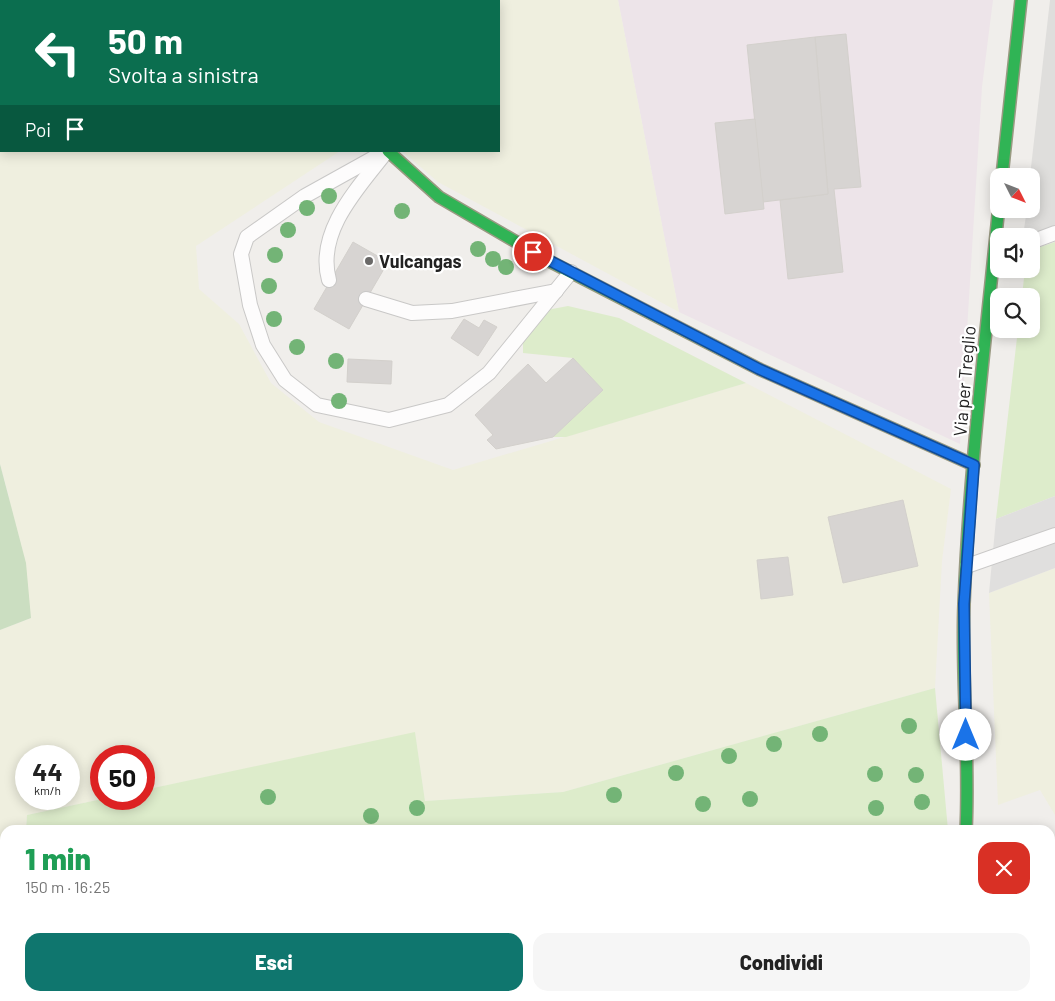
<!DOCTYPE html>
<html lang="it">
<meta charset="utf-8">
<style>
body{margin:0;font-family:Barlow,sans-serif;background:#f6f6f6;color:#222;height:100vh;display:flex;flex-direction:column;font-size:19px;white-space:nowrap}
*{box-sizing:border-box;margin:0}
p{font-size:16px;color:#767676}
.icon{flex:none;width:28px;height:28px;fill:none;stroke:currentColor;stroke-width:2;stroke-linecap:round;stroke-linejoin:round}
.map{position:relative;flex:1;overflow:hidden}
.side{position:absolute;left:0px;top:825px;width:1055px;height:176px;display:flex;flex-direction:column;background:#fff;border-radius:15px 15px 0 0;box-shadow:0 2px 12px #0003}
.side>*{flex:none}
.guide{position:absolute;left:0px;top:0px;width:500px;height:152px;box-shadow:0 2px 12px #0003;background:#0b6e4f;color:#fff;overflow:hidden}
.needle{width:32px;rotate:132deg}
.controls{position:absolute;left:990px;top:168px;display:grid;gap:10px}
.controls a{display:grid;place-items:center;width:50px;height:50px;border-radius:10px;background:#fff;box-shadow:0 2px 12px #0003;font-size:25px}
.speed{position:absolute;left:15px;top:745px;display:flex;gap:10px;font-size:25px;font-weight:700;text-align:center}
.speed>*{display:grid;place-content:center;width:65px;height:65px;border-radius:50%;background:#fff;box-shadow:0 2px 12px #0003;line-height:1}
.speed small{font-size:12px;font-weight:400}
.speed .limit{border:8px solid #d22;background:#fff;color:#111}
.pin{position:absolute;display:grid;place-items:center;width:42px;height:42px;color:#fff;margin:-21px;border:2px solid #fff;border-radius:50%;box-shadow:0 1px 5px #0007}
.me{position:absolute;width:55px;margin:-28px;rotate:0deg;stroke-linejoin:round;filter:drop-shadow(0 0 4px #0008)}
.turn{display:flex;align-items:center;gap:18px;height:105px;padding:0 25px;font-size:22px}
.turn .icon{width:65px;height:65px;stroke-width:2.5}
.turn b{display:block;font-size:35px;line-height:42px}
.then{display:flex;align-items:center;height:48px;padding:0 25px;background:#0003;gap:10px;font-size:19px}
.round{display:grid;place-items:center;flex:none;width:52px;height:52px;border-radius:15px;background:#f6f6f6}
.headline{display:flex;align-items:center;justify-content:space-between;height:85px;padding:0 25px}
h1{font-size:30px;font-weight:800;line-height:38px;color:#1e9e55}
.action{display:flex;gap:10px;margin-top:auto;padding:10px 25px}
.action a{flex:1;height:58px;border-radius:15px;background:#0f766e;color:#fff;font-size:20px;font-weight:800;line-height:58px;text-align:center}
.action a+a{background:#f6f6f6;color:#222}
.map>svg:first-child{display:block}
</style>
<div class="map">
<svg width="1055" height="1001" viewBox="0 0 1055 1001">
<rect width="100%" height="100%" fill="#f0eeeb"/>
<!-- residential -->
<path fill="#dfdedc" d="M1050,0H1055V227L1023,236L1027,209H1031L1030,176Z"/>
<!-- commercial -->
<path fill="#f1e3e1" d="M1055,863V930L1050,921V865Z"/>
<!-- industrial -->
<path fill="#ede4e9" d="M618,0H993L982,87L960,444L679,312Z"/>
<!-- farmland -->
<g fill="#efefdf" fill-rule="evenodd">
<path d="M0,0L228,1H1V151H340L196,246L199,289L239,324L271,383L319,422L453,470L746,383L951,489L942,561L935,688L563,792L425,801L415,733L144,790V756H101L102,799L27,815L26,830H5V996H677V1001H0V630L31,618L8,493L0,464ZM26,756H69V799H26Z"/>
<path d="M255,0H618L679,312L438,182L402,151H499V1Z"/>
<path d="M1055,568V815L1040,790L998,805L989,593Z"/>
<rect x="748" y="996" width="70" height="5"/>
</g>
<!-- grass -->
<g fill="#ddeccb">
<path d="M1055,242V496L996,519L1018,329H1031V296H1022L1025,269H1031V250Z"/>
<path d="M568,306L619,318L746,383L566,437H553L603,390L573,358L523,353V341L547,310Z"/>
<path d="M935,688L948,830H26L27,815L102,799H144V790L415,732L425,801L563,792Z"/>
<rect x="677" y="996" width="71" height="5"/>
<path d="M818,996H870L865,1001H818Z"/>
</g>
<!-- forest -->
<path fill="#cbdec1" d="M0,464L26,563L31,618L0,630Z"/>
<!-- parking -->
<path fill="#e0dfde" d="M1055,496V568L989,593L996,519Z"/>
<!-- building -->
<g fill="#d7d4d2" stroke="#d3d0cc">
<path d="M846,34L861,187L834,189L843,272L788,279L780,200L828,194L815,37Z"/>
<path d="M815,37L828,194L763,202L747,45Z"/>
<path d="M755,119L764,209L725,214L715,123Z"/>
<path d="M353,242L388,262L349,329L314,309Z"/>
<path d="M464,319L479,328L484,320L497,327L478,356L451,338Z"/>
<path d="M573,358L603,390L553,437L496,449L487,440L493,435L475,415L528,364L546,383Z"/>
<path d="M348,359L392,361L391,384L347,382Z"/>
<path d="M903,500L918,566L843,583L828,517Z"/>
<path d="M788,557L793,595L761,599L757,560Z"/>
</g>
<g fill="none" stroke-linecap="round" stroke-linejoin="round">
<defs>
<g id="lane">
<path d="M386,151L305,196L247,237L241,254L250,305L263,345L285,380L317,405L389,420L448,405L489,373L571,272"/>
<path d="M1031,242L1055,233"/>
<path d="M329,280C316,233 356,190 383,156"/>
<path d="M366,299L412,313L452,311L556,291"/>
<path d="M967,566L1055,535"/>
<path d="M1050,942L1055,941"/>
</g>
<path id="street" d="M242,0L243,1"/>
<g id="fast">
<path d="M388,151L439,197L549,261L759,369L974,465"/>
<path d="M1002,176L1021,0"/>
<path d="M966,830C970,755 961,679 964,604C969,471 986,337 999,205"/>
<path d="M1010,996L1016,1001"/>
<path d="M896,1001L902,996"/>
</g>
</defs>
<!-- lane casing -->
<use href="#lane" stroke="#c9c8c7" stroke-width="16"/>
<!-- street casing -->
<use href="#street" stroke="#c9c8c7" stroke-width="30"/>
<!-- fast casing -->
<use href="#fast" stroke="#999a82" stroke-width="14"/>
<!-- lane -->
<use href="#lane" stroke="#fdfcfc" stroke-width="14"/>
<!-- street -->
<use href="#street" stroke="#fdfcfc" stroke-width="28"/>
<!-- fast -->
<use href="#fast" stroke="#30b455" stroke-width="11"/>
</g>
<!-- trees -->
<g fill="#73b476">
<circle cx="329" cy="196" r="8"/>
<circle cx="307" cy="208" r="8"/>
<circle cx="402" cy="211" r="8"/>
<circle cx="288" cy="230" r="8"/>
<circle cx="478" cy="249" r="8"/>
<circle cx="275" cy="255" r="8"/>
<circle cx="493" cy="259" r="8"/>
<circle cx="506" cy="267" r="8"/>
<circle cx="269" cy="286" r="8"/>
<circle cx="274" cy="319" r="8"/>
<circle cx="297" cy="347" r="8"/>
<circle cx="336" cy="361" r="8"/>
<circle cx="339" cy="401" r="8"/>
<circle cx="909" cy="726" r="8"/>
<circle cx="820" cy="734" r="8"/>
<circle cx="774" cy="744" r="8"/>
<circle cx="729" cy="756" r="8"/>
<circle cx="676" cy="773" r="8"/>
<circle cx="875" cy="774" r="8"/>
<circle cx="916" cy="775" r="8"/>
<circle cx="614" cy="795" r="8"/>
<circle cx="268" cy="797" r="8"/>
<circle cx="750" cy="799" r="8"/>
<circle cx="922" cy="802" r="8"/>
<circle cx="703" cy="804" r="8"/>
<circle cx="417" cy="808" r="8"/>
<circle cx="876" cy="808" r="8"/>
<circle cx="371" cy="816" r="8"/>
</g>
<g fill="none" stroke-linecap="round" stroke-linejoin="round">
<defs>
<path id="route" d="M533,252L759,369L974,465L964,604L966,735"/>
</defs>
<!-- route casing -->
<use href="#route" stroke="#114b97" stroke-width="12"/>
<!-- route -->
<use href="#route" stroke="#1a73e8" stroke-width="9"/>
</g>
<!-- markers -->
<circle fill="#6a6968" stroke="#fff" stroke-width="2" cx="369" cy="261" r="5"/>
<g text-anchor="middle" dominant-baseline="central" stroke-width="4.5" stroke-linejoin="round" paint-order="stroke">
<!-- poi labels -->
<g font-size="18" font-weight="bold" fill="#222" stroke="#fff" text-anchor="start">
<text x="379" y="261">Vulcangas</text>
</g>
<!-- street labels -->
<g font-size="18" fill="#222" stroke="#fff">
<text transform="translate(964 381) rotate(-85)">Via per Treglio</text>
</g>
</g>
</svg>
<div class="controls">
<a><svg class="needle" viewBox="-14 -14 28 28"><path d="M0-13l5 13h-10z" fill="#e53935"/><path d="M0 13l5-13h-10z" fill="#767676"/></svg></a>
<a><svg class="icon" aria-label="sound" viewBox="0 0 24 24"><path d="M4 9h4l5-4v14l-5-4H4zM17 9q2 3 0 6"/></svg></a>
<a><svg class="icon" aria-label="search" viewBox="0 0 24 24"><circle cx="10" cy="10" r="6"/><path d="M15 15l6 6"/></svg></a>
</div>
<div class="speed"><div>44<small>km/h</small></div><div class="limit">50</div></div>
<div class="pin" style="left:533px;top:252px;background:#d93025"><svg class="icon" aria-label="arrive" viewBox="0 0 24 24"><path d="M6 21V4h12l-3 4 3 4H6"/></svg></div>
<svg class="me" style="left:966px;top:735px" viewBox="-20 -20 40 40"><circle r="19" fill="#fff"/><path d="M0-13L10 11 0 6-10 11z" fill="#1a73e8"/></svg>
<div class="guide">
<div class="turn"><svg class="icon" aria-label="left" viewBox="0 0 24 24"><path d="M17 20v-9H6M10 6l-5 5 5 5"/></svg><div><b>50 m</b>Svolta a sinistra</div></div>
<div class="then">Poi<svg class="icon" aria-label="arrive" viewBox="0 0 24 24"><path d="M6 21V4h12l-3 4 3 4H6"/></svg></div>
</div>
<section class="side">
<div class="headline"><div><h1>1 min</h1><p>150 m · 16:25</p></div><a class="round" style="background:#d93025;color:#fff"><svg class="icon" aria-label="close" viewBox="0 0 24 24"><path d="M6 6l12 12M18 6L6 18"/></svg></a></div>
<div class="action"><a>Esci</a><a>Condividi</a></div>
</section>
</div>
